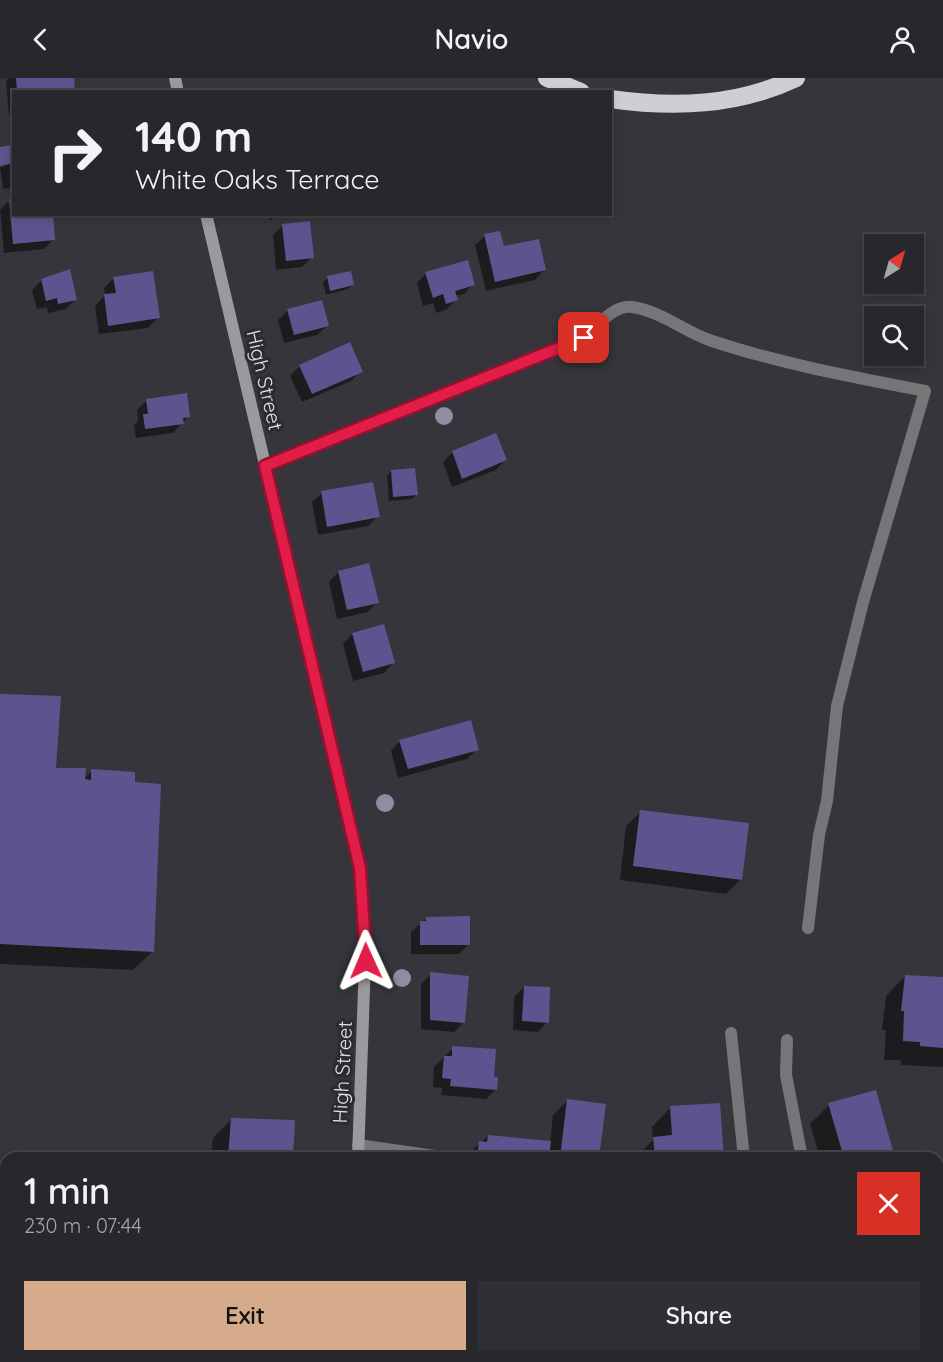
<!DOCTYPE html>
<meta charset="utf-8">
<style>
body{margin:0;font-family:Quicksand,sans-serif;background:#303034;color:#f1f3f6;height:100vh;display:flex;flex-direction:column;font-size:22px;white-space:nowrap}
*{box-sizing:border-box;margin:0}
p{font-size:20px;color:#a5a6a9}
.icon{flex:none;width:33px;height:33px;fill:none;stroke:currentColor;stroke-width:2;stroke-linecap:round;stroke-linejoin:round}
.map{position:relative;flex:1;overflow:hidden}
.panel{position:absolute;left:0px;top:1074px;width:944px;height:210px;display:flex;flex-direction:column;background:#28282c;border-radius:18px 18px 0 0;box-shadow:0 3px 9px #0003,0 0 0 2px #444448}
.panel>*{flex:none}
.hud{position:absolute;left:12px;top:12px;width:600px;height:126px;border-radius:0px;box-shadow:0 3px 9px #0003,0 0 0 2px #444448;background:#28282c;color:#f1f3f6;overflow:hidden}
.needle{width:39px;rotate:37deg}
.buttons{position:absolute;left:864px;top:156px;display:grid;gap:12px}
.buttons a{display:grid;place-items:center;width:60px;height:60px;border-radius:0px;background:#28282c;box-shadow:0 3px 9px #0003,0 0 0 2px #444448;font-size:30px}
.pin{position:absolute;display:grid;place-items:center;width:51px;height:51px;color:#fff;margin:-26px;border-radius:12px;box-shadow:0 3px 9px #0006}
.me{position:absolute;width:66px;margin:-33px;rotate:359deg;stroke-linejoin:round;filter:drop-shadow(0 0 4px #0008)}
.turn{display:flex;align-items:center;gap:21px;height:126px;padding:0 24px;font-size:27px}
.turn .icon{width:78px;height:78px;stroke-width:2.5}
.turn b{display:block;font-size:42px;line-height:51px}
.round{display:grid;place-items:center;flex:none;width:63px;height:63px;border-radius:0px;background:#303034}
.headline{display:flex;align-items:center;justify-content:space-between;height:102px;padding:0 24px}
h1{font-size:36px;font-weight:600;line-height:45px}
.primary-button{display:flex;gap:12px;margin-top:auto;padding:12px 24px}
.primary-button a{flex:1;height:69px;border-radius:0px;background:#d6ab8b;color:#111;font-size:24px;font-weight:600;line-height:69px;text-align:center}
.primary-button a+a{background:#303034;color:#f1f3f6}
header{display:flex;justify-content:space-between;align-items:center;height:78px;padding:0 24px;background:#28282c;font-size:27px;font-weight:600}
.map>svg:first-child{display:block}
</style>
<header><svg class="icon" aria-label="back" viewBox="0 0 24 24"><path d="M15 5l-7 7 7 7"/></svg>Navio<svg class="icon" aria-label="person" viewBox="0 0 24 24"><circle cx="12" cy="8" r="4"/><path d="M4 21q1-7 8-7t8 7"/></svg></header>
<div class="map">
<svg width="943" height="1284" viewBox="0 0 943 1284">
<rect width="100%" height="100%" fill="#36353b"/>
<!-- shadow -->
<g fill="#0007">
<path d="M9,0H73L74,14H14V37H9L6,3Z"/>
<path d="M0,70L14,81V109L3,111L0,89H4V86H0Z"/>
<path d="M10,122L14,136L54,161L44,171L4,175L0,132Z"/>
<path d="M268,136H282L270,142Z"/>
<path d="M282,148L312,179L302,189L276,192L273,157Z"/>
<path d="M485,158L503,169L535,162L544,192L535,202L486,213L475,167Z"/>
<path d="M426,195L473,206L464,216L455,218L456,222L446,232L436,235L433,225L423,228L417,205Z"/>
<path d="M114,200L158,240L148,250L99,256L95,228L105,217L104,210Z"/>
<path d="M328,200L353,207L348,211L326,217L323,204Z"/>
<path d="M42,202L76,221L66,231L48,235L47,229L37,231L32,212Z"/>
<path d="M288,232L327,248L317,257L284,265L278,242Z"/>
<path d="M300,288L361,293L351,303L302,324L290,298Z"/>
<path d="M146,323L188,339L173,355L136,360L134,347L138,343L137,332Z"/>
<path d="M453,374L505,382L496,392L452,409L443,384Z"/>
<path d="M391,393L416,417L412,421L389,423L387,398Z"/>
<path d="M322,415L378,438L368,448L318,457L312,424Z"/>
<path d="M338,494L377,524L368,534L337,541L329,504Z"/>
<path d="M352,556L393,585L384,595L353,603L343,566Z"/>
<path d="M0,617L55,691L84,701L92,693L153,873L133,892L0,886Z"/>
<path d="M400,663L477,671L467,681L398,700L391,673Z"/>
<path d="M641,734L741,801L726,816L620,802L626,748Z"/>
<path d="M427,840L469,866L459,876H411V854Z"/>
<path d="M431,896L464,944L454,954L421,951V906Z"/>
<path d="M905,898L943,900V989L901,987V982H884L886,952H882L886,918Z"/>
<path d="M524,909L547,944L538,954L513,952L514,919Z"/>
<path d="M453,970L492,1000L496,1011L486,1021L441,1017L442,1010L433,1009L434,989Z"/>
<path d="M568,1022L597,1080H469L470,1074L488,1058L550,1065L553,1037Z"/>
<path d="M829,1027L894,1080H820L810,1046Z"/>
<path d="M671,1029L723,1080H635L653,1062L652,1049Z"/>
<path d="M232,1041L292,1080H211L213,1060Z"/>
<path d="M660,1278H694L714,1284H654Z"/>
</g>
<!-- building -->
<g fill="#5f538f">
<path d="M16,0H74L75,14H17Z"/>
<path d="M12,67L14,81L12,103L10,86L0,88V69Z"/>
<path d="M14,120V136H53L55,162L13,166L9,121Z"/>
<path d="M310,143L314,180L286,183L282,146Z"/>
<path d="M500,153L504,168L539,161L546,192L495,204L484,156Z"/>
<path d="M468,182L475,207L455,213L458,222L446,226L443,216L433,220L425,194Z"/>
<path d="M70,191L77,222L58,226L57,220L46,223L41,201Z"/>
<path d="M153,193L160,240L108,248L104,216L116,215L113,199Z"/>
<path d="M351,193L354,207L330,213L327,198Z"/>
<path d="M322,222L329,248L294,257L287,231Z"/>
<path d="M350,264L363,294L312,316L299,287Z"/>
<path d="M187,315L190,339L183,340L184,346L145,351L143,336H148L146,321Z"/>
<path d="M496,355L507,382L462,401L452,373Z"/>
<path d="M415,390L418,417L393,419L391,392Z"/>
<path d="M373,404L380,439L327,449L321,413Z"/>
<path d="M369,485L379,525L347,532L338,493Z"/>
<path d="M384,546L395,585L363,594L352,555Z"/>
<path d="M0,616L61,618L56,690H86L85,701L91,702V691L135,694V704L161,706L154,874L0,866Z"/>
<path d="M471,642L479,672L408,691L399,662Z"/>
<path d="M640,732L749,745L742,802L633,788Z"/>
<path d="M470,838V867H420V843H426V839Z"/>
<path d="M430,894L469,898L465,945L430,942Z"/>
<path d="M905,897L943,899V970L920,968V964L903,963L904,933H901Z"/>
<path d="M524,908L550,909L549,945L522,943Z"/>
<path d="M452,968L496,971L494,999H498L497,1012L450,1008L451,1001L442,1000L444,978H452Z"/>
<path d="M876,1012L895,1080H844L828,1025Z"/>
<path d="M567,1021L606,1026L599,1080H560Z"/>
<path d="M720,1025L724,1080H655L653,1059L672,1057L670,1028Z"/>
<path d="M231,1040L295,1042L293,1080H228Z"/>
<path d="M488,1057L551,1063L549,1080H477L479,1063L487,1064Z"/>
<path d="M669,1278H716L715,1284H669Z"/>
</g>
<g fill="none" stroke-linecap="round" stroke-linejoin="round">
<!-- service -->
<g stroke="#767679" stroke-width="12">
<path d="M584,260C597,248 613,227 632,229C661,233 685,254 712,263C782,286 853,299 925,313L863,524L837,628L827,723L819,757L808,850"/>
<path d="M731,955L744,1080"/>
<path d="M787,962L786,997L802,1080"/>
<path d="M358,1067L449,1080"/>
<path d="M271,1280L326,1284"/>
<path d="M127,1284V1278"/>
</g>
<!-- minor -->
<path stroke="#767679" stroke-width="12" d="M265,388L584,260"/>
<!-- secondary -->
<g stroke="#9a999e" stroke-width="12">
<path d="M175,0L178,14"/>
<path d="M206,136L360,790L365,883L358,1080"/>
<path d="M354,1284V1278"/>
</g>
<!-- primary -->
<g stroke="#b6b5bb" stroke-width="15">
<path d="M0,1175H6"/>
<path d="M938,1220H943"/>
</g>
<!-- motorway -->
<g stroke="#cfced5" stroke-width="18">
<path d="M547,0L581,14"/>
<path d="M610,21C674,30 737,28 796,0"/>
</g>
</g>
<!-- trees -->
<g fill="#908ca4">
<circle cx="444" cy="338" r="9"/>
<circle cx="385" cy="725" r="9"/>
<circle cx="402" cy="900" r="9"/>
</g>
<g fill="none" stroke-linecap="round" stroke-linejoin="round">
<defs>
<path id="route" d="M366,883L360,790L265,388L584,260"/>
</defs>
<!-- route casing -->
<use href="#route" stroke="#92132f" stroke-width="15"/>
<!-- route -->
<use href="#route" stroke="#e11d48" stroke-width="10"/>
</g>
<g text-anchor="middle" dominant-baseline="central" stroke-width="6" stroke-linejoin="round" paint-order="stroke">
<!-- street labels -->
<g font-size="20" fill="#e2e1e5" stroke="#2b2b31">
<text transform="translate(265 302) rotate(77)">High Street</text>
<text transform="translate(342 994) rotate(-87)">High Street</text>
</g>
</g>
</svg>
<div class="buttons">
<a><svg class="needle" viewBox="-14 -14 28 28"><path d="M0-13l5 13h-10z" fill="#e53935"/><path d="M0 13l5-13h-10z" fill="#a5a6a9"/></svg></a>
<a><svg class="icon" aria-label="search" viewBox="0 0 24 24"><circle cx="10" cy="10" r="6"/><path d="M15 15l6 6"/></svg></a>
</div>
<div class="pin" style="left:584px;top:260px;background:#d93025"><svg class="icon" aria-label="arrive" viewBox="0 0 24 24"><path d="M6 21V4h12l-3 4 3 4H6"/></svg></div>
<svg class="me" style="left:366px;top:883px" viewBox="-20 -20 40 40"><path d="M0-17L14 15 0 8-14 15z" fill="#e11d48" stroke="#fff" stroke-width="4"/></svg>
<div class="hud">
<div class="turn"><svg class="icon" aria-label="right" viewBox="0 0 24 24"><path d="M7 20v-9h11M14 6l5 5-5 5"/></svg><div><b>140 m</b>White Oaks Terrace</div></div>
</div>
<section class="panel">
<div class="headline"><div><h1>1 min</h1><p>230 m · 07:44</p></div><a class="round" style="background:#d93025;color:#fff"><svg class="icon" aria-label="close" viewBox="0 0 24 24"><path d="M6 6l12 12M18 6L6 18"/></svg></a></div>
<div class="primary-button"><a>Exit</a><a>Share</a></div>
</section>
</div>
